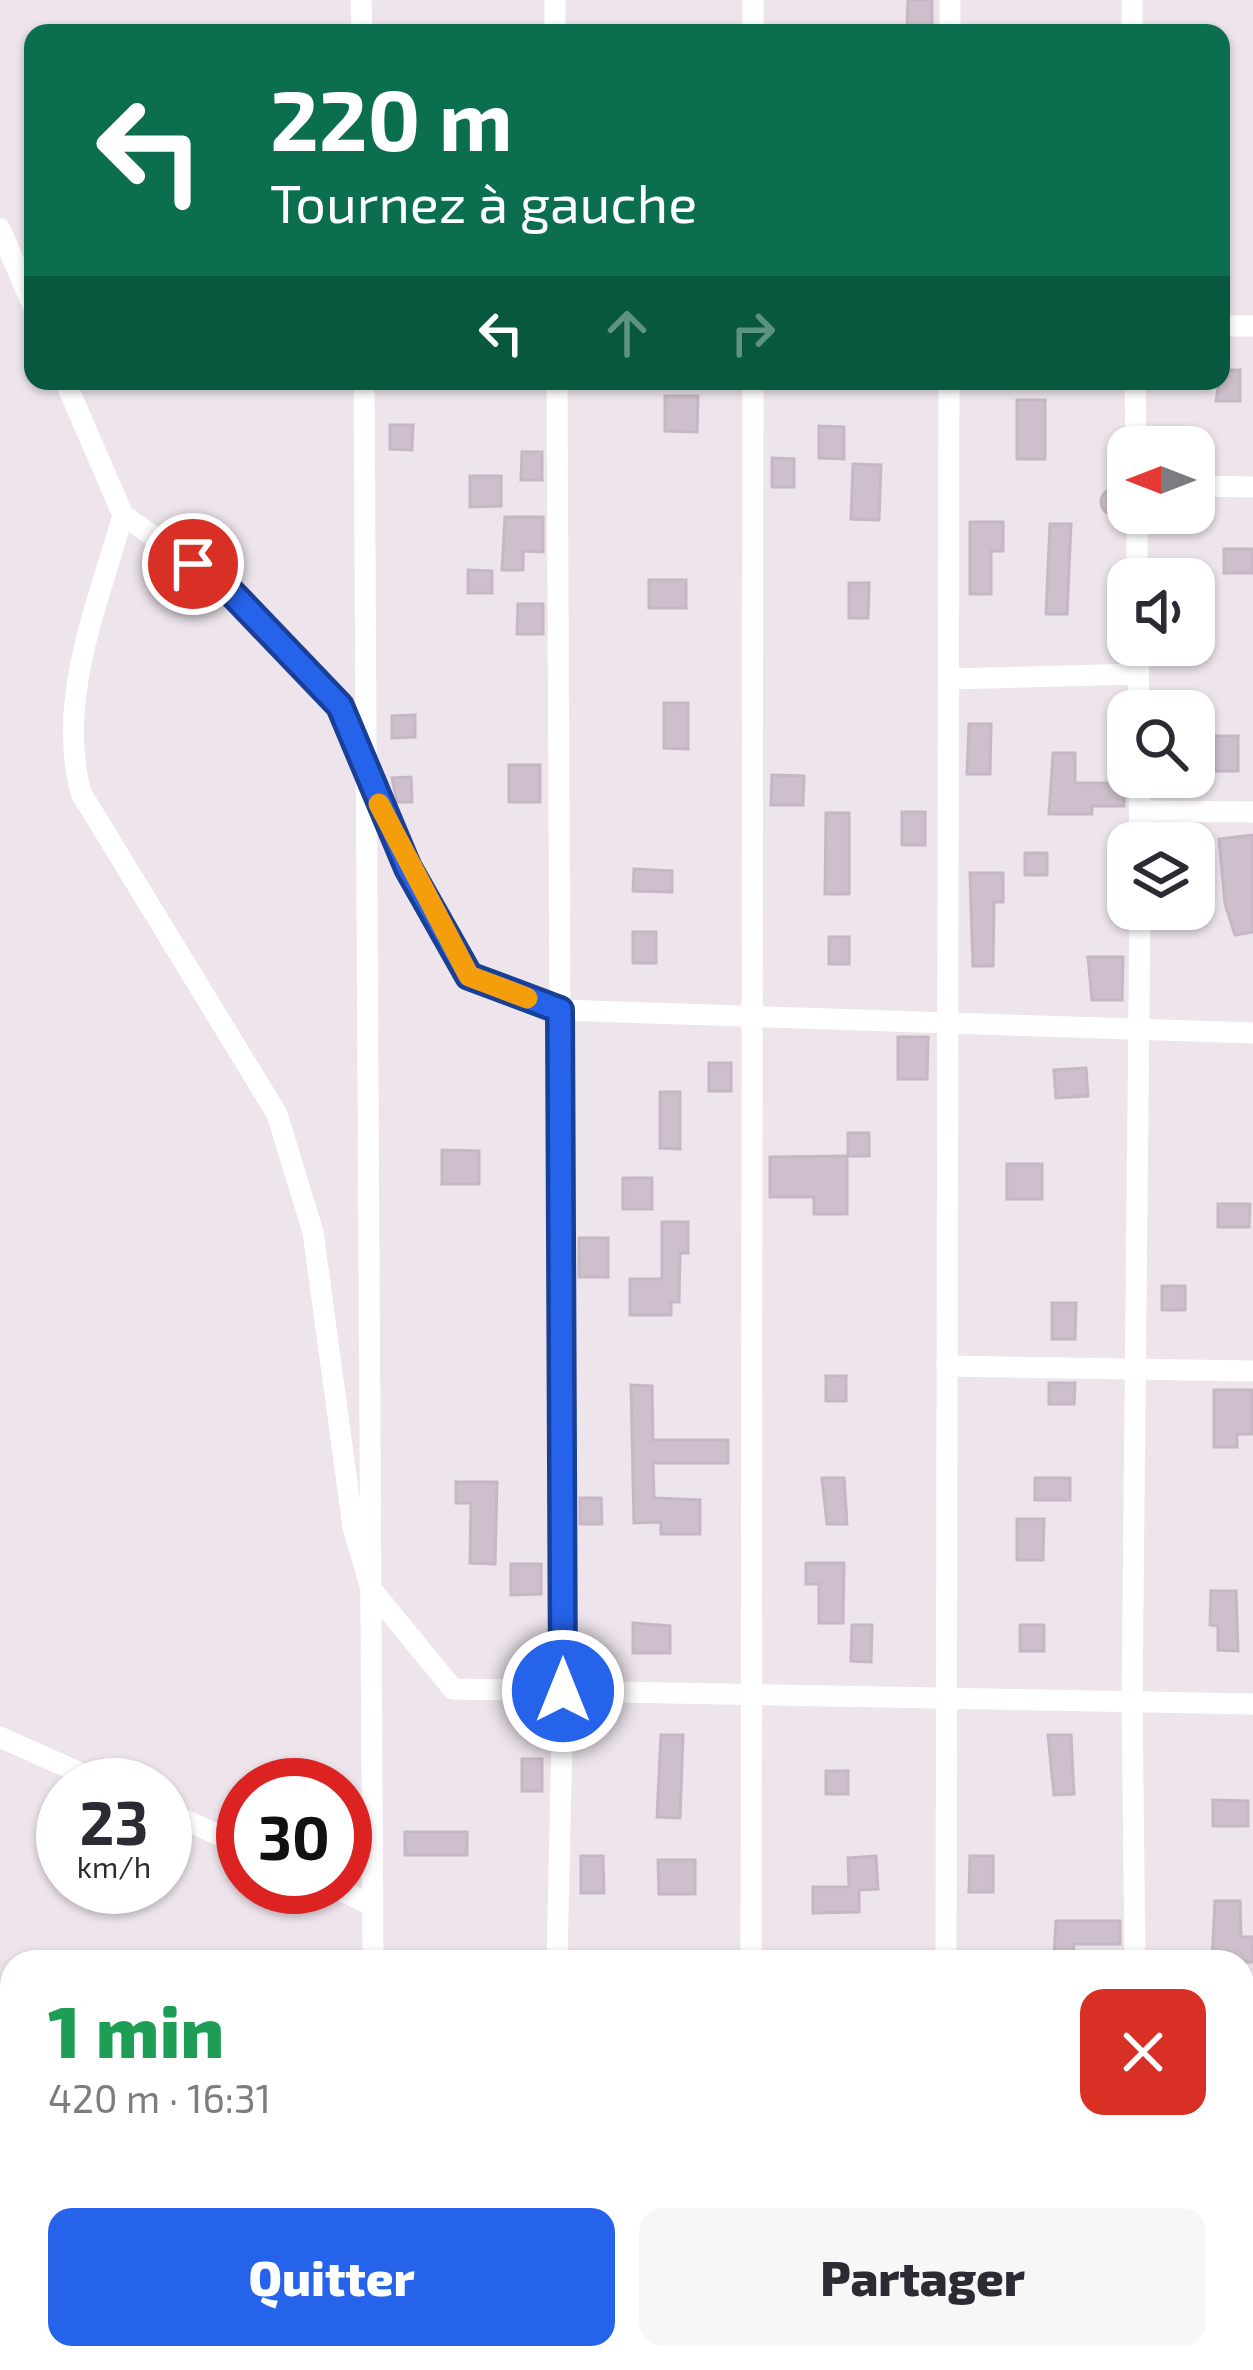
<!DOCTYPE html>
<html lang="fr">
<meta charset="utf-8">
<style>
body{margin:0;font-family:"Exo 2",sans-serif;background:#f7f7f7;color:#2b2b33;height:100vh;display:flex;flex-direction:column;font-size:45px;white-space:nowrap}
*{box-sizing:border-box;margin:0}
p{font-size:39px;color:#7c7c81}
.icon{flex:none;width:66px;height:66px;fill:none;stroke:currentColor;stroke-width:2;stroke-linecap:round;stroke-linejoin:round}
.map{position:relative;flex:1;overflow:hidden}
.panel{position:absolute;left:0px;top:1950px;width:1254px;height:420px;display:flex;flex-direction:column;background:#fff;border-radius:36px 36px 0 0;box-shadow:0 3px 9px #0004}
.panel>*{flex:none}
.hud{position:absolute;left:24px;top:24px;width:1206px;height:366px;border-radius:24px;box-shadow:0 3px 9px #0004;background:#0b6e4f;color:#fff;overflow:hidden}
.needle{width:78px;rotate:270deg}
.tools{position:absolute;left:1107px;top:426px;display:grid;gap:24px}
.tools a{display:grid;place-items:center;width:108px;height:108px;border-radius:24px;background:#fff;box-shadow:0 3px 9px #0004;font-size:60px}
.speed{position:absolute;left:36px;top:1758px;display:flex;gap:24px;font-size:60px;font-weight:700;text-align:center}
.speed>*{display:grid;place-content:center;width:156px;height:156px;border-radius:50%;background:#fff;box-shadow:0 3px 9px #0004;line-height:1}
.speed small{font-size:30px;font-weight:400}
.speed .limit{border:18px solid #d22;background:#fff;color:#111}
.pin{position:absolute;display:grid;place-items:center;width:102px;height:102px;color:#fff;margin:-51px;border:6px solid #fff;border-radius:50%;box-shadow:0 3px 12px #0007}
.me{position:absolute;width:132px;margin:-66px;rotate:0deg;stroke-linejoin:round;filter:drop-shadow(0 0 9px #0008)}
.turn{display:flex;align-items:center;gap:42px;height:252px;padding:0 48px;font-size:54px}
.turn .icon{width:156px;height:156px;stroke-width:2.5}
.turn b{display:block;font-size:84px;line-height:102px}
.lanes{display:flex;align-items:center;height:114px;padding:0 48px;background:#0003;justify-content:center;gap:60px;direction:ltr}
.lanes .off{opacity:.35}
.round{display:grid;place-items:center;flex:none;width:126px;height:126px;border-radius:24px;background:#f7f7f7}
.overview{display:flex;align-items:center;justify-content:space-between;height:204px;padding:0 48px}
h1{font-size:72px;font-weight:800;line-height:90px;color:#1e9e55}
.action{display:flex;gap:24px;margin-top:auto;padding:24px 48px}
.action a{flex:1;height:138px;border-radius:24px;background:#2563eb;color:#fff;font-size:48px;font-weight:800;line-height:138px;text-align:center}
.action a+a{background:#f7f7f7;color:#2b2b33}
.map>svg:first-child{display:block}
</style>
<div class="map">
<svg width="1253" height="2370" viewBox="0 0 1253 2370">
<rect width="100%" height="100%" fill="#ede4ec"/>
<!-- building -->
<g fill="#cdc0cc" stroke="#c6b7c4" stroke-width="3">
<path d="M908,0H932V28L907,27Z"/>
<path d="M1221,370H1240V401H1216Z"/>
<path d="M665,396H698L697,432L665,431Z"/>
<rect x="1017" y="400" width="28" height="59"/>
<path d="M390,425H413L412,450L390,449Z"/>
<path d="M819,426L844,427V459L819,458Z"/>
<path d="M522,452H542V480H521Z"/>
<path d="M772,458L794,459V487H772Z"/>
<path d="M853,464L881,465L879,520L851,519Z"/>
<path d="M470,476H501V506L470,507Z"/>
<circle cx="1114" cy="502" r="13"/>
<path d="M505,517H543V552L523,551V570H502Z"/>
<path d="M970,522H1003V551H991V594H970Z"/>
<path d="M1050,524H1071L1067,614H1046Z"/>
<rect x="1224" y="549" width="29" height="24"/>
<path d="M468,570L492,571V593H468Z"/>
<rect x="649" y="580" width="37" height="28"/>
<path d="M849,583H869L868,618H849Z"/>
<path d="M518,604H543V634H517Z"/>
<path d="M664,703H688V749L664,748Z"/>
<path d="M415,715V737L392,738V716Z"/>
<path d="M969,724H991L990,774H967Z"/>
<rect x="1215" y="736" width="23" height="35"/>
<path d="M1053,753H1075V783H1124V806H1092V814H1049Z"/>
<rect x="509" y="765" width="31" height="37"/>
<path d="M772,775L804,776L803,805H771Z"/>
<path d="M411,777L412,802H397L392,778Z"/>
<rect x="902" y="812" width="23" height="33"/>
<path d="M826,813H849V894H825Z"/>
<path d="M1253,835V932L1235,935L1225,904L1219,839Z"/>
<rect x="1025" y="853" width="22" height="22"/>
<path d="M634,869L672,871V892L633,891Z"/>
<path d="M970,873H1003V902H994L993,966H973Z"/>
<rect x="633" y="932" width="23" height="31"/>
<rect x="829" y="937" width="20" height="27"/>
<path d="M1088,957H1123L1122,1000H1092Z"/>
<path d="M898,1037H928L927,1079H898Z"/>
<rect x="709" y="1063" width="22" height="28"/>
<path d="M1086,1068L1088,1096L1056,1098L1054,1070Z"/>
<path d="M660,1092H680V1149L660,1148Z"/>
<rect x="848" y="1133" width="21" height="23"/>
<path d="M442,1150L479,1151V1184H442Z"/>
<path d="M847,1156V1214H814V1197H770V1157Z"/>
<rect x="1007" y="1164" width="35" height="35"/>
<rect x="623" y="1178" width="29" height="31"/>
<path d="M1218,1204H1250L1249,1227H1218Z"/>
<path d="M662,1222H688V1253H680L679,1302H671V1315H630V1279H662Z"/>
<rect x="579" y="1238" width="29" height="39"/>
<rect x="1162" y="1286" width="23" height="24"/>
<path d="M1052,1303H1076L1075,1339H1052Z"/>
<rect x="826" y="1376" width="20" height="25"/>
<path d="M1049,1383H1075L1074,1404H1049Z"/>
<path d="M631,1385L652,1386L653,1440H728V1463H653L654,1498L700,1500V1534H661V1522L634,1523Z"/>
<path d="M1214,1390H1252V1434H1237V1447H1214Z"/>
<path d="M822,1478H844L847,1524H827Z"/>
<rect x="1035" y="1478" width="35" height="22"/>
<path d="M456,1482H497L495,1564L470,1563L471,1503H456Z"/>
<path d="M580,1498H601L602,1524H580Z"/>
<path d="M1017,1519H1044L1043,1560H1017Z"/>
<path d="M806,1563H844L843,1623H819V1584H806Z"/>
<path d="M511,1564H541V1594L511,1595Z"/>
<path d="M1211,1591H1236L1238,1651L1218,1650V1626L1210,1625Z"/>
<path d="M633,1623L670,1626V1653H633Z"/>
<path d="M852,1625H872L871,1662L851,1661Z"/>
<rect x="1020" y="1625" width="24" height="26"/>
<path d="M661,1735H683L680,1818L657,1817Z"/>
<path d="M1048,1735H1071L1074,1794L1054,1795Z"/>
<rect x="522" y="1759" width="20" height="32"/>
<rect x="826" y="1771" width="22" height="23"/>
<path d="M1213,1800L1248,1801V1826H1213Z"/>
<rect x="405" y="1832" width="62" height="23"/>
<path d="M581,1856H603L604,1893H581Z"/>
<path d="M876,1856L878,1889L859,1890V1912L813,1913V1887H849L848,1858Z"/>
<path d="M970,1856H993V1892H969Z"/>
<path d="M658,1860H695V1894H659Z"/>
<path d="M1215,1901H1240L1241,1937H1253V1962H1212Z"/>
<path d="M1056,1921H1120V1944H1074L1073,1958L1054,1957Z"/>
</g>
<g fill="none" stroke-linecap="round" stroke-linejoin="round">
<!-- minor -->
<g stroke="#fff" stroke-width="21">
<path d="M361,0L362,33"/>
<path d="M555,0V33"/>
<path d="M1132,0V33"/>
<path d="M753,33V0"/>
<path d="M950,33V0"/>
<path d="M0,229L33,306"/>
<path d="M1221,326H1253"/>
<path d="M65,381L123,515L228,589L340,706L408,868L469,976L560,1010L1253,1033"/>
<path d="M364,381L373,1962"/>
<path d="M557,381L563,1691L557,1962"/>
<path d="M1135,381L1136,447"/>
<path d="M1194,486L1253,487"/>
<path d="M1137,513V579"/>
<path d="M123,515C98,604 56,700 81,793L277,1114L313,1232L353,1527L371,1589L453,1689L1253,1704"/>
<path d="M1138,645L1139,711"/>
<path d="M949,679L1138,674"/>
<path d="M1139,777L1140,843"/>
<path d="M1140,811L1253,812"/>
<path d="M947,1366L1253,1371"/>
<path d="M0,1737L107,1785"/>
<path d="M165,1811L243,1846"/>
<path d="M334,1887L373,1906"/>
<path d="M751,1962L753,381"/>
<path d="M946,1962L949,381"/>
<path d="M1135,1962L1132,1702L1140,909"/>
<path d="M1242,2059H1253"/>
<path d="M0,2149L12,2154"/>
<path d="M272,2358L286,2370"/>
<path d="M376,2358V2370"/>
<path d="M556,2358V2370"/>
<path d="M751,2358V2370"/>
<path d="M1140,2358V2370"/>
<path d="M945,2370V2358"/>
</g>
</g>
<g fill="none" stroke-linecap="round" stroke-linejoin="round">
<defs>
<path id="route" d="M193,564L228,589L340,706L408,868L469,976L560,1010L563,1691"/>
</defs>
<!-- route casing -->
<use href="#route" stroke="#184099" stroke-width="30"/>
<!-- route -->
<use href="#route" stroke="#2563eb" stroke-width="21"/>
<!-- slow -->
<path stroke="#f59e0b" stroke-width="21" d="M379,804L469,976L527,998"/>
</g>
</svg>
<div class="tools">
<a><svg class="needle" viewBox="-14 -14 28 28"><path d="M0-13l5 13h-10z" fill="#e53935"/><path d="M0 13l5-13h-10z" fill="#7c7c81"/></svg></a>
<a><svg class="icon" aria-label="sound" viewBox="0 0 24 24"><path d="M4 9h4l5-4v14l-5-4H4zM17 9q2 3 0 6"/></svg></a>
<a><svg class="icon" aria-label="search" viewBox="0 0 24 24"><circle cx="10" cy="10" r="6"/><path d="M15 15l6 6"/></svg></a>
<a><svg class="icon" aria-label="layers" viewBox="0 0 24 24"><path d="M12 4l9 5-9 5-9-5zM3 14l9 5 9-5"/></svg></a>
</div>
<div class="speed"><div>23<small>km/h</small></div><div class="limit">30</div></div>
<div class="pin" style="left:193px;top:564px;background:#d93025"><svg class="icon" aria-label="arrive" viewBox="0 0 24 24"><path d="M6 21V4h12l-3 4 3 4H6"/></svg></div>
<svg class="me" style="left:563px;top:1691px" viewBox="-20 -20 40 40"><circle r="17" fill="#2563eb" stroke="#fff" stroke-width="3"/><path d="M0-11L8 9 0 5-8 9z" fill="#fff"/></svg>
<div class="hud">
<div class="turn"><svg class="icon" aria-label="left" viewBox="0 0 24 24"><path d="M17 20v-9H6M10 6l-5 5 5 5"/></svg><div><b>220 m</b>Tournez à gauche</div></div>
<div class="lanes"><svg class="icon" aria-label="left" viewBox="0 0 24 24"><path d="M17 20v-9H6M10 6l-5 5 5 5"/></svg><svg class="icon off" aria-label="ahead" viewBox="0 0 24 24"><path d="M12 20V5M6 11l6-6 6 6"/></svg><svg class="icon off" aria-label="right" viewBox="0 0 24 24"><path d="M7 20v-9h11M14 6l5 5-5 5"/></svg></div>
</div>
<section class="panel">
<div class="overview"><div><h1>1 min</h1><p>420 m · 16:31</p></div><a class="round" style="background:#d93025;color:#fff"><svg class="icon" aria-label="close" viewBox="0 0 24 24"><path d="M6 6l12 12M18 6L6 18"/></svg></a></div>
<div class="action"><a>Quitter</a><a>Partager</a></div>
</section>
</div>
